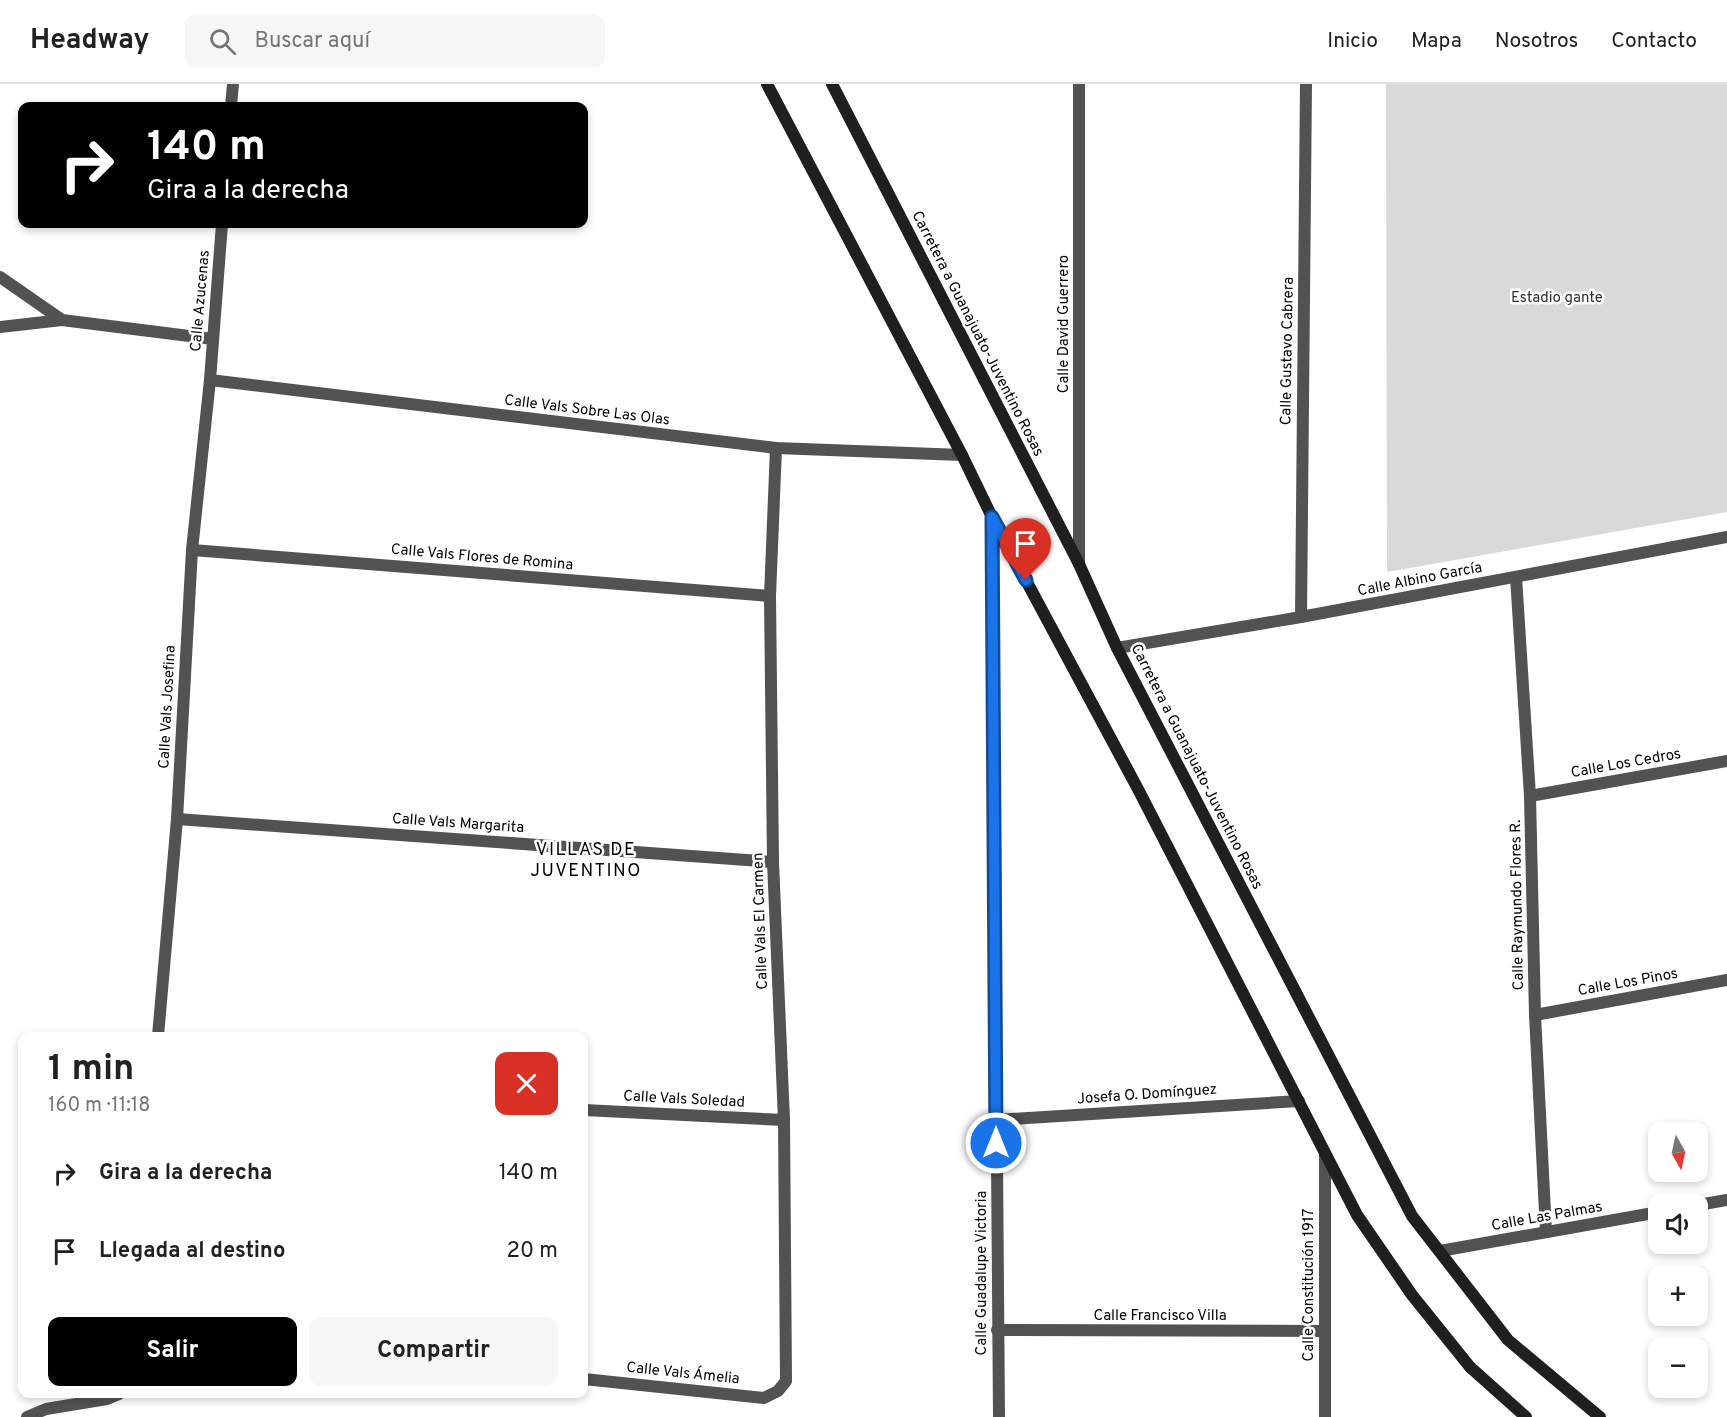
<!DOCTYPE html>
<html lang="es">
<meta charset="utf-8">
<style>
body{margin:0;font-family:Overpass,sans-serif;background:#f6f6f6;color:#202124;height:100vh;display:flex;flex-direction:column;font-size:22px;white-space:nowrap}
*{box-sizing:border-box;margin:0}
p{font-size:20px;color:#757577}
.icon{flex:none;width:33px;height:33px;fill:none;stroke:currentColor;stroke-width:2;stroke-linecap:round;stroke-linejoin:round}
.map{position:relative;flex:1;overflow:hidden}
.sheet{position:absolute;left:18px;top:948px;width:570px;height:366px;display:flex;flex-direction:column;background:#fff;border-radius:12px;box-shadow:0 3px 9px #0003}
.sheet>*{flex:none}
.guide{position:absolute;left:18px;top:18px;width:570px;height:126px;border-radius:12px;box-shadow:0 3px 9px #0003;background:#000;color:#fff;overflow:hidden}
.needle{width:39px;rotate:171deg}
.controls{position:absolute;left:1648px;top:1038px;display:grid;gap:12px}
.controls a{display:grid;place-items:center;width:60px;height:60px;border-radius:12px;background:#fff;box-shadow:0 3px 9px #0003;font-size:30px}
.pin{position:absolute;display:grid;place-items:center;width:51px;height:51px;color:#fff;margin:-62px -26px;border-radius:50% 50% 50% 0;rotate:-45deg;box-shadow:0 0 6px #0007}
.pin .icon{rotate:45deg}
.me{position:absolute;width:66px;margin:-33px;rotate:0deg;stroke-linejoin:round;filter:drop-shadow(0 0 4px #0008)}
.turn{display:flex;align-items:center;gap:21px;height:126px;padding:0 30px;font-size:27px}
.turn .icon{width:78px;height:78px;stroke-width:2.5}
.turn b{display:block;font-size:42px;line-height:51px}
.round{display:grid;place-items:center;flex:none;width:63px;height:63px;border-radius:12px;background:#f6f6f6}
.summary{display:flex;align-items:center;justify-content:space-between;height:102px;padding:0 30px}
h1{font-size:36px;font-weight:700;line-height:45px}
.action{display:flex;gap:12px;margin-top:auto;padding:12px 30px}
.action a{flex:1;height:69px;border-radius:12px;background:#000;color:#fff;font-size:24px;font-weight:700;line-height:69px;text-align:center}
.action a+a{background:#f6f6f6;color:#202124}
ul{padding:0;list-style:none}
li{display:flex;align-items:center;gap:18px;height:78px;padding:0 30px}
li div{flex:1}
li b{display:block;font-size:22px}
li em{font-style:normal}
header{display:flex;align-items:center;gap:36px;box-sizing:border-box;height:84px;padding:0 30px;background:#fff;border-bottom:2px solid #e0e0e0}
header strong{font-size:28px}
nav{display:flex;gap:33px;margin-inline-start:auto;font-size:21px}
.search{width:420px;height:54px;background:#f6f6f6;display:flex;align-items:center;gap:15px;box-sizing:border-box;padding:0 21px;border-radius:12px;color:#757577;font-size:22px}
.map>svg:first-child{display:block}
</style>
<header>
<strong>Headway</strong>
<div class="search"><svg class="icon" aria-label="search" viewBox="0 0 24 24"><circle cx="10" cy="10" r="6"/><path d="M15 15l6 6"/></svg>Buscar aquí</div>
<nav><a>Inicio</a><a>Mapa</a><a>Nosotros</a><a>Contacto</a></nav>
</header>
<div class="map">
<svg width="1727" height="1333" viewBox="0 0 1727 1333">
<rect width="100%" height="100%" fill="#fff"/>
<!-- green -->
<path fill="#d9d9d9" d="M1386,0H1727V428L1387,488Z"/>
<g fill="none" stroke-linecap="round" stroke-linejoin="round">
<!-- lane -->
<path stroke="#525252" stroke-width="12" d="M27,1333L46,1325L107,1315L119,1310"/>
<!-- street -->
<g stroke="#525252" stroke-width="12">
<path d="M231,22L233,0"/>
<path d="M0,193L62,236L213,255"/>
<path d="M0,243L62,236"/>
<path d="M210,296L776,364L962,371"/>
<path d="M992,433L999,1333"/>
<path d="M192,466L770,512"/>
<path d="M1079,480V0"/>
<path d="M1516,493L1530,712L1535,931L1546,1148"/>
<path d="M1301,533L1306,0"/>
<path d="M1117,564L1301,533L1727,453"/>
<path d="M1530,712L1727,677"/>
<path d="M177,735L773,778"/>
<path d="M1535,931L1727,896"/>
<path d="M158,952L177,735L192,466L210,296L222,140"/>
<path d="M584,1026L784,1036"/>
<path d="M996,1036L1299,1017"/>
<path d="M1325,1069V1333"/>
<path d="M1698,1121L1727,1116"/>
<path d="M1440,1167L1659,1128"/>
<path d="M997,1246L1324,1247"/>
<path d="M584,1295L764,1314L778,1307L786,1297L784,1036L773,778L770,512L776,364"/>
</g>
<!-- secondary -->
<g stroke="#1f1f1f" stroke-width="12">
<path d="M767,0L962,371L992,433L1139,707L1357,1131L1412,1211L1470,1283L1526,1333"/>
<path d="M832,0L1079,480L1117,564L1412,1132L1508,1256L1600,1333"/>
</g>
</g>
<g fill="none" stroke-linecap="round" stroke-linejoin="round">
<defs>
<path id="route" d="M996,1059L992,433L1026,496"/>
</defs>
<!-- route casing -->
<use href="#route" stroke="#114b97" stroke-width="15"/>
<!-- route -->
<use href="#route" stroke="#1a73e8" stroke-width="10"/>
</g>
<g text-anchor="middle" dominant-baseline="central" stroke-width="5" stroke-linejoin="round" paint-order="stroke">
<!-- park labels -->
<g font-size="15" fill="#303030" stroke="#fff">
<text x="1557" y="214">Estadio gante</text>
</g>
<!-- street labels -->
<g font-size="15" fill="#000" stroke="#fff">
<text transform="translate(201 217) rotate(-85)">Calle Azucenas</text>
<text transform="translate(1064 240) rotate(-90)">Calle David Guerrero</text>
<text transform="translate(977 250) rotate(63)">Carretera a Guanajuato-Juventino Rosas</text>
<text transform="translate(1288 267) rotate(-89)">Calle Gustavo Cabrera</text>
<text transform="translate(587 327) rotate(7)">Calle Vals Sobre Las Olas</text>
<text transform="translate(482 474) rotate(5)">Calle Vals Flores de Romina</text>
<text transform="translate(1420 496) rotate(-11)">Calle Albino García</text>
<text transform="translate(168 623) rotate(-87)">Calle Vals Josefina</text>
<text transform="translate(1626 680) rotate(-10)">Calle Los Cedros</text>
<text transform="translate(1196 683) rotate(63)">Carretera a Guanajuato-Juventino Rosas</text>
<text transform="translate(458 740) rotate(4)">Calle Vals Margarita</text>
<text transform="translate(1518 821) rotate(-91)">Calle Raymundo Flores R.</text>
<text transform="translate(761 837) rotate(-92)">Calle Vals El Carmen</text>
<text transform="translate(1628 899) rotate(-10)">Calle Los Pinos</text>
<text transform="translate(1147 1011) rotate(-4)">Josefa O. Domínguez</text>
<text transform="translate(684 1016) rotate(3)">Calle Vals Soledad</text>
<text transform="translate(1547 1133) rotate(-10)">Calle Las Palmas</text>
<text transform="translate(982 1189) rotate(-90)">Calle Guadalupe Victoria</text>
<text transform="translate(1309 1201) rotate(-90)">Calle Constitución 1917</text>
<text x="1160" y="1232">Calle Francisco Villa</text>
<text transform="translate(683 1290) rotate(6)">Calle Vals Ámelia</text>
</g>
<!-- quarter labels -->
<g font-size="18" letter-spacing="1.5" fill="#000" stroke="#fff">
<text x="586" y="766">VILLAS DE<tspan x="586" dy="21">JUVENTINO</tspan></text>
</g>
</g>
</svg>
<div class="controls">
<a><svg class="needle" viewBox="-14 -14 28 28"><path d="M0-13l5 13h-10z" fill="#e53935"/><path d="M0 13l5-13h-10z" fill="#757577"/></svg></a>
<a><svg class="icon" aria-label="sound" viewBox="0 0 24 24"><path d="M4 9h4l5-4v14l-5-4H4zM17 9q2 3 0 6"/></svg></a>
<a>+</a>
<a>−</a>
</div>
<div class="pin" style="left:1026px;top:496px;background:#d93025"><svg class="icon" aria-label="arrive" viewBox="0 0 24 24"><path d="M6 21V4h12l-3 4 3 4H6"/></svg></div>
<svg class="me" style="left:996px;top:1059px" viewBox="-20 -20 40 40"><circle r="17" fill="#1a73e8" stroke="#fff" stroke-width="3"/><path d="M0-11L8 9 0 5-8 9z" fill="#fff"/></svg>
<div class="guide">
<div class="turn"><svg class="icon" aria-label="right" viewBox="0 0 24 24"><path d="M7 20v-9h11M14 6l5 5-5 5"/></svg><div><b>140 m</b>Gira a la derecha</div></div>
</div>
<section class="sheet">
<div class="summary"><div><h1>1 min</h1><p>160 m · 11:18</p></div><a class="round" style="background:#d93025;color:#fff"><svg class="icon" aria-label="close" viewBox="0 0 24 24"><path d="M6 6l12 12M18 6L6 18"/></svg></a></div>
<ul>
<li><svg class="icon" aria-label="right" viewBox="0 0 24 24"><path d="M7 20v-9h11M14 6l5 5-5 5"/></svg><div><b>Gira a la derecha</b></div><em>140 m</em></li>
<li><svg class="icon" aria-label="arrive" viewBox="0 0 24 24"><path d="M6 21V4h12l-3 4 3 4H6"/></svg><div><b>Llegada al destino</b></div><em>20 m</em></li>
</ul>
<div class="action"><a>Salir</a><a>Compartir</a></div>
</section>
</div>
